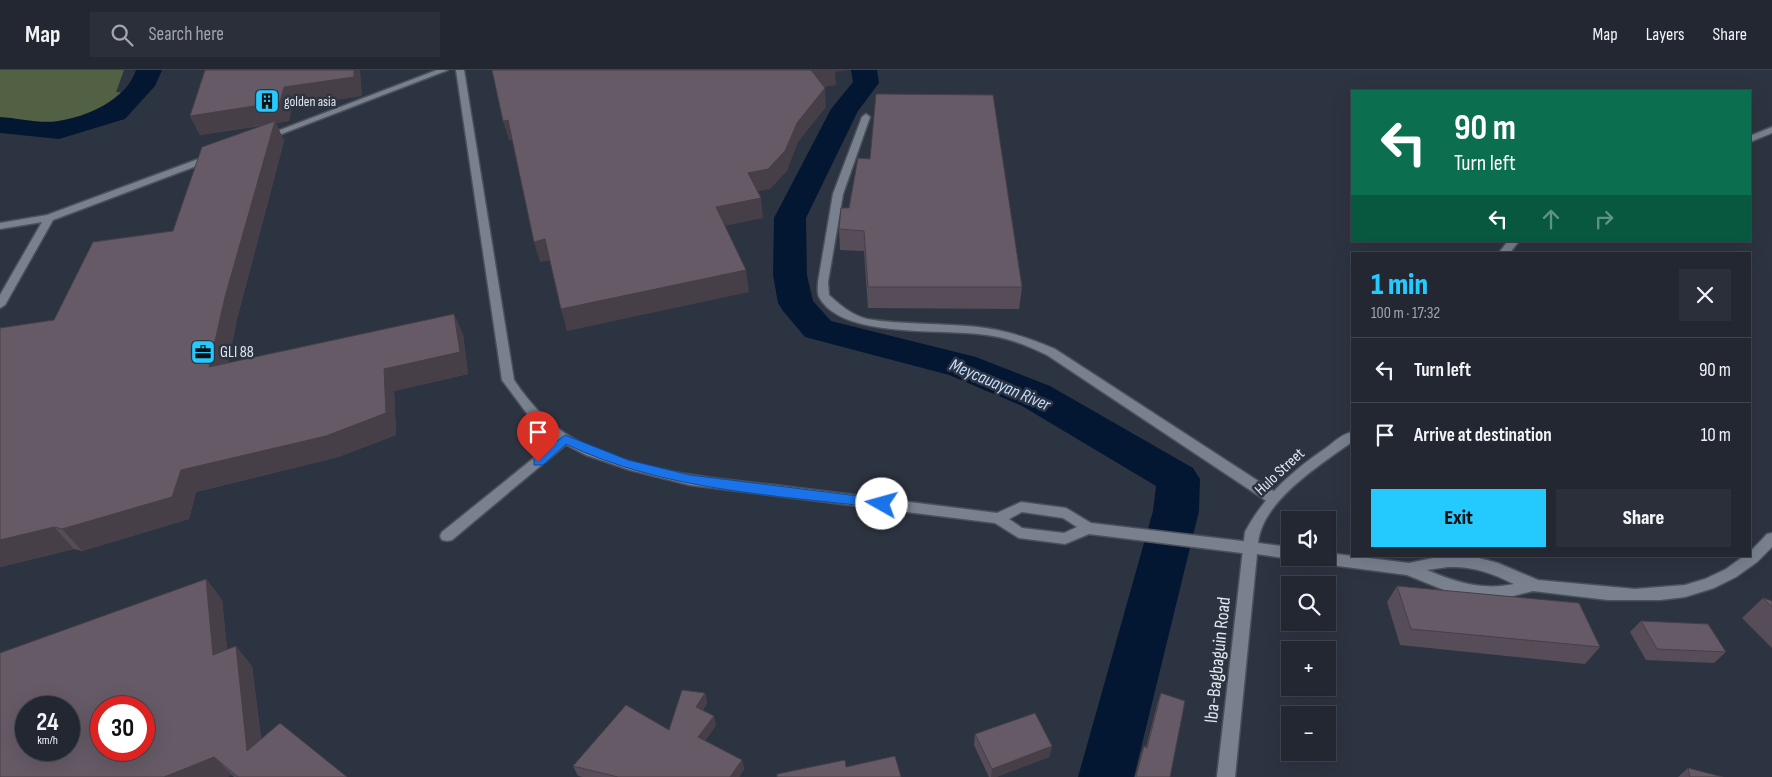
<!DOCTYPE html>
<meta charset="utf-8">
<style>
body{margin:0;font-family:"Sofia Sans Condensed",sans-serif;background:#2a2f39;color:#f1f3f6;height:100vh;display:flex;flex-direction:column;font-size:19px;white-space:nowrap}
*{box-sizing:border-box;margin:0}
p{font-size:16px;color:#a2a5ab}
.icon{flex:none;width:28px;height:28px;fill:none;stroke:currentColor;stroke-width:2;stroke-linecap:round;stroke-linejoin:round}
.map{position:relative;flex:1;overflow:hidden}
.panel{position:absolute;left:1351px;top:182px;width:400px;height:305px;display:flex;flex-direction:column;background:#222731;border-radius:0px;box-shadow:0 5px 20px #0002,0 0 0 1px #3f444d}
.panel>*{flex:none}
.banner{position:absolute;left:1351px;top:20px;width:400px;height:152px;border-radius:0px;box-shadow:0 5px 20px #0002,0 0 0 1px #3f444d;background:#0b6e4f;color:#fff;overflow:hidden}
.tools{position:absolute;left:1281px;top:441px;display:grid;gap:10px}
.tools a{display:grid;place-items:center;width:55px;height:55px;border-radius:0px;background:#222731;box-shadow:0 5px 20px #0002,0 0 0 1px #3f444d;font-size:25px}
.speed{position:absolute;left:15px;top:626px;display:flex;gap:10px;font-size:25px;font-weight:700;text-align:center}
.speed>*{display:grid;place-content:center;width:65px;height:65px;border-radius:50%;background:#222731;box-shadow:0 5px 20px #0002,0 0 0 1px #3f444d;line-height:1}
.speed small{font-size:12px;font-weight:400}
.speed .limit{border:8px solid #d22;background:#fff;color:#111}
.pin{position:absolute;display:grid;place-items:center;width:42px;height:42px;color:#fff;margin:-51px -21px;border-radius:50% 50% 50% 0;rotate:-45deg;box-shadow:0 0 5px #0007}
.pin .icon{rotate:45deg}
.me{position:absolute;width:55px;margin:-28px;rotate:277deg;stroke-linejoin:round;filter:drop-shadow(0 0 4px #0008)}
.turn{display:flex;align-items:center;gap:18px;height:105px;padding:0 20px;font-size:22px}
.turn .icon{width:65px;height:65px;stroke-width:2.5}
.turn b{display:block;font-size:35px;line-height:42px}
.lanes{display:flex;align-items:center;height:48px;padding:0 20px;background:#0003;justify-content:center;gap:25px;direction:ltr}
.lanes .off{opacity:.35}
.round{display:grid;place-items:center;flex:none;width:52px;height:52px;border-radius:0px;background:#2a2f39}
.summary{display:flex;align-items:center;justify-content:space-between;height:85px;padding:0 20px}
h1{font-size:30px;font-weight:800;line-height:38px;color:#24c9fe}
.cta{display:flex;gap:10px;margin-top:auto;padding:10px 20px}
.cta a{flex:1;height:58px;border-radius:0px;background:#24c9fe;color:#111;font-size:20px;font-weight:800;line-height:58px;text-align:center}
.cta a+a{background:#2a2f39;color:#f1f3f6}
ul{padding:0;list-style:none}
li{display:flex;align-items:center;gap:15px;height:65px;padding:0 20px;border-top:1px solid #3f444d}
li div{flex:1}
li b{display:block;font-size:19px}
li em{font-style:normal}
header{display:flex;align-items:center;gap:30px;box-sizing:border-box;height:70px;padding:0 25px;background:#222731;border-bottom:1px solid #3f444d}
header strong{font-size:24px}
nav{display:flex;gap:28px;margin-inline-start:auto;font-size:18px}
.search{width:350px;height:45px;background:#2a2f39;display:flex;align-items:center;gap:12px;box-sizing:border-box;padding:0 18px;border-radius:0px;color:#a2a5ab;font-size:19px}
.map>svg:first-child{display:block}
</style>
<header>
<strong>Map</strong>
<div class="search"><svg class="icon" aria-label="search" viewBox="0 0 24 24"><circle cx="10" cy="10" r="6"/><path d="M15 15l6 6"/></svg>Search here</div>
<nav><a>Map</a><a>Layers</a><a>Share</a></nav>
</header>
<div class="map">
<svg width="1772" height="707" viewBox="0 0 1772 707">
<rect width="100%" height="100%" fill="#2d3441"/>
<!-- green -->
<path fill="#526044" d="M0,0H124L116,22L126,23L108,42L62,56L0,50Z"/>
<!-- water -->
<path fill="#041732" d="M138,0H160L158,9L135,11Z"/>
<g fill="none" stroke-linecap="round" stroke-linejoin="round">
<!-- river -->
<g fill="#041732" fill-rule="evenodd">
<path d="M136,0H162L155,16L125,49L59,69L0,63V47C18,48 41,54 58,51C87,47 127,29 136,0Z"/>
<path d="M851,0H877L879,13L858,41L806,148L807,205L813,231L831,251L976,287L1050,316L1193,398L1200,409L1199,441L1134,707H1078L1153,441L1156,416L1022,336L949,305L805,267L783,241L778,233L773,205L774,148L831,39L853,12Z"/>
</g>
<defs>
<g id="service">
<path d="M437,0H448L266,70L259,68Z"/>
<path d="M866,44L870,47L843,124L828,212L829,225C841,236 852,245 867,249C903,255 941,253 978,257C1005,260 1030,268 1055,279L1278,424L1280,428L1278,432H1268L1047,285C1025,274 1003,266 978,264C938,259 841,268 819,227C817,223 818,216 818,212L833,124L862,47Z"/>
<path d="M212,84L217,87L215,89L53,150L5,235L0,238V225L42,152L0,159V153L47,145Z"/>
<path d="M565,365L569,366L571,369L569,372L452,470L447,471L442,470L440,466L442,462L561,366Z"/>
</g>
<path id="minor" d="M456,0H464L514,310C531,335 549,355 576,370C638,403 713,408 782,416C854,425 925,434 997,443L1021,432L1066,438L1091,453L1250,472L1255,474L1257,478L1255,482L1250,484L1089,464L1065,474L1019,468L995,453L690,415L630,400L586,385L549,366L534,353L502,310ZM1022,442L1063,448L1077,457L1064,463L1022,458L1009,449Z"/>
<g id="tertiary">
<path d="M1772,57V63L1750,72V66Z"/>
<path d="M1508,171H1519L1509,184H1498Z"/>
<path d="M1352,362V372C1320,395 1262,431 1258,473L1290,477V488H1293L1290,489L1257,484L1235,707H1217L1245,462C1264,426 1292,401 1326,378C1334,372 1342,364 1352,362Z"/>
<path d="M1772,463V477L1757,492L1736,507L1714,518L1685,527L1660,530H1608L1533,521L1497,530L1454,524L1407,505L1323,494L1318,492L1316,488H1328V483L1409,493L1443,486H1471L1498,493L1538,510L1635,519L1685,515L1705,509L1726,499L1744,486H1750V482L1767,464ZM1448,497C1473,496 1492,503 1514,514C1484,521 1455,512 1427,500Z"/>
</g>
</defs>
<!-- service casing -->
<use href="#service" stroke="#4b515b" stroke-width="3"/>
<!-- minor casing -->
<use href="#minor" stroke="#4b515b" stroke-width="3"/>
<!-- tertiary casing -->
<use href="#tertiary" stroke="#4b515b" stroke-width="3"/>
<!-- service -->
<use href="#service" fill="#79818f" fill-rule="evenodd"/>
<!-- minor -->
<use href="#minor" fill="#79818f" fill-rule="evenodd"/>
<!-- tertiary -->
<use href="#tertiary" fill="#79818f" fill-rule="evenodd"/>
</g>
<!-- wall -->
<g fill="#574d58">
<path d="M362,26L292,36L289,51L276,53L284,71L237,249L228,293L454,244L463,265L468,304L394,321L396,365L338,387L196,422L189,449L82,481L74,479L0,497V258L54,250L173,161L265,55L200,65L190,46Z"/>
<path d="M841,138L1022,217L1019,239L868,238L864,181L840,180L839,159Z"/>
<path d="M206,509L222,530L227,579L252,596L261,669L347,707H234L232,705L0,707Z"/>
<path d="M1397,516L1600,577L1585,594L1400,575L1387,532Z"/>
<path d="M1763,528L1772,531V578L1742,548Z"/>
<path d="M1641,551L1726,582L1714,593L1646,590L1630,562Z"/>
<path d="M705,623L707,633L703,640L716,655L705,671L742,690L744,699L739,707H583L578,706L573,696L669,660Z"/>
<path d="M1161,623L1170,707H1135L1141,684L1144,676L1146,677L1158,631Z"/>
<path d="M975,664L1052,676L1049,687L996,707H989L974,675Z"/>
<path d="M1688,698L1723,707H1678Z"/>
</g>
<!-- shaded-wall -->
<g fill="#473f47">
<path d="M354,0H360L362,26L292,36L289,51L276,53L284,71L237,249L223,319L209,297L225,227L274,53L200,65L190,46L284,17Z"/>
<path d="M811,0H848L835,2L836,15L812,19Z"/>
<path d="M825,18L826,37L798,72L787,101L770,119L750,123L748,103L797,53Z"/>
<path d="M508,50L513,70H509L503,51Z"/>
<path d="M761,128L763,148L719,157L716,137Z"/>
<path d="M545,169L551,190L540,192L534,172Z"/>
<path d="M746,200L749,222L567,261L561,239Z"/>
<path d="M454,244L463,265L468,304L394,321L396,365L338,387L196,422L189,449L82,481L62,459L384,299Z"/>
<path d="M54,457L74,479L0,497V470Z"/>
<path d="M206,509L222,530L230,605L213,585Z"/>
<path d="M236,576L252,596L264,699L247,681Z"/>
<path d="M705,623L707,633L699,647L696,637Z"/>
<path d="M714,646L716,655L701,677L698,667Z"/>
<path d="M1052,676L1049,687L996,707H991L992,699Z"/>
<path d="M214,687L232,705L228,707H164Z"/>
<path d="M742,690L744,699L739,707H730Z"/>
</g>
<!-- building -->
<g fill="#655a66" stroke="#473f47" fill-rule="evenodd">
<path d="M205,0H354V7L284,17L280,32L190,46Z"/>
<path d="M492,0H812H811L825,18L797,53L785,81L768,99L748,103L761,128L716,137L746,200L561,239L545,169L534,172L508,50L503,51Z"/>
<path d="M876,24L993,25L1022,217H868L864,161L839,159L841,138H849L858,88L870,89Z"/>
<path d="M275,51L225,227L209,297L454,244L460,282L384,299L386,343L326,366L181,400L172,427L62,459L54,457L0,470V258L54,250L93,172L173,161L202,77Z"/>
<path d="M206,509L213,585L236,576L247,681L280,653L347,707H238L214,687L164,707H0V583ZM26,638H69V680H26ZM101,638H144V680H101Z"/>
<path d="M1397,516L1579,533L1600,577L1411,559Z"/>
<path d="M1763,528L1772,531V537Z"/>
<path d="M1641,551L1708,554L1726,582L1657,579Z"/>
<path d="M682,620L705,623L696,637L714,646L698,667L742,690L730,707H618L573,696L626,635L669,660Z"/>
<path d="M1161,623L1185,631L1170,707H1136L1144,676L1147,678Z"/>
<path d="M1035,643L1052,676L992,699L975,664Z"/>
<path d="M895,686L901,707H777V704L845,690L846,697Z"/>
<path d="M1688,698L1723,707H1690Z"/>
</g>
<!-- route -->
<path fill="#1a73e8" stroke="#114b97" d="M565,365L628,390L690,405L882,429L888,434L882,438C776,425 664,421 566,374L543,395H534V388Z"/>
<!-- icons -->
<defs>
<symbol id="building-square" viewBox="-11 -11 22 22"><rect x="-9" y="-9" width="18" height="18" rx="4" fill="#24c9fe" stroke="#2d3441"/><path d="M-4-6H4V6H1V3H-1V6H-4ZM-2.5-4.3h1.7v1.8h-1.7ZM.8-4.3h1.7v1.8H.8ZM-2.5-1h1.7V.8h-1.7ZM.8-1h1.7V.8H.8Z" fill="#111"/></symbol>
<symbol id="office-square" viewBox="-11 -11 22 22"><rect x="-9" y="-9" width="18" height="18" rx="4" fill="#24c9fe" stroke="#2d3441"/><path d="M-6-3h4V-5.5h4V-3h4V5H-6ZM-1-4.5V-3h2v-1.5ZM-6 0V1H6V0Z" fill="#111"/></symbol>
</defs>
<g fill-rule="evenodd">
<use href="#building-square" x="253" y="17" width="28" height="28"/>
<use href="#office-square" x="189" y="268" width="28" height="28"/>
</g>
<g text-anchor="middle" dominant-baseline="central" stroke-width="5" stroke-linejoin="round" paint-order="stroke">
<!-- far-poi labels -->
<g font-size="14" fill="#e2e7ee" stroke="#2d3441" text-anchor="start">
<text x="284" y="31">golden asia</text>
</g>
<!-- poi labels -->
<g font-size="16" fill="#e2e7ee" stroke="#2d3441" text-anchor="start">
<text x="220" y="282">GLI 88</text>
</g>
<!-- street labels -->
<g font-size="16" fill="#e2e7ee" stroke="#2d3441">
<text transform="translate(1280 402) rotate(-43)">Hulo Street</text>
</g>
<!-- water labels -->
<g font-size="18" font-style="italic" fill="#c4dcff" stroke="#2d3441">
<text transform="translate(1000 315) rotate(23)">Meycauayan River</text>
</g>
<!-- near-street labels -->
<g font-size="19" fill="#e2e7ee" stroke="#2d3441">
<text transform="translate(1218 590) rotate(-84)">Iba-Bagbaguin Road</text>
</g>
</g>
</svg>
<div class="tools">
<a><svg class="icon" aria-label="sound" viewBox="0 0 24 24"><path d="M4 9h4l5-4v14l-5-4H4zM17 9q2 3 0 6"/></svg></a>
<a><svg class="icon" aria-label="search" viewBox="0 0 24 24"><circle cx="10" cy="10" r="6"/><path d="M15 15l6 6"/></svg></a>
<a>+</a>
<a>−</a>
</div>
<div class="speed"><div>24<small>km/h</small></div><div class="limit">30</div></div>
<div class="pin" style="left:538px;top:392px;background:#d93025"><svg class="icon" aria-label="arrive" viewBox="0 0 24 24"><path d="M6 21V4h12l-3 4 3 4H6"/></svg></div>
<svg class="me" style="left:882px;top:434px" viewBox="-20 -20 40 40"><circle r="19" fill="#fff"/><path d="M0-13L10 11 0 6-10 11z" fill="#1a73e8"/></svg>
<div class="banner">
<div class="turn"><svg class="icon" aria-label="left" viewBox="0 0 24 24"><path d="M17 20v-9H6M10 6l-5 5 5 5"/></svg><div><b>90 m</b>Turn left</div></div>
<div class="lanes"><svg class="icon" aria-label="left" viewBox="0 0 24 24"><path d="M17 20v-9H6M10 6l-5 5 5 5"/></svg><svg class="icon off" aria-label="ahead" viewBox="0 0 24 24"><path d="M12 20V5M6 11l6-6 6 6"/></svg><svg class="icon off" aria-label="right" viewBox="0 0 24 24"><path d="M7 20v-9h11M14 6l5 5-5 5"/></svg></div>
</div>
<section class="panel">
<div class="summary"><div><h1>1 min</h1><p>100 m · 17:32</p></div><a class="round"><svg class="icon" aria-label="close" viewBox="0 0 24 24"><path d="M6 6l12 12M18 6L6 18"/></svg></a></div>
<ul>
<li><svg class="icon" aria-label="left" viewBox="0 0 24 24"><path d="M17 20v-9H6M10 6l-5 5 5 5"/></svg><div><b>Turn left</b></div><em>90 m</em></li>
<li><svg class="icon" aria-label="arrive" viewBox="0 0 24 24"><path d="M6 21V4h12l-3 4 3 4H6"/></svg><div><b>Arrive at destination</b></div><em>10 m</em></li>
</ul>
<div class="cta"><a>Exit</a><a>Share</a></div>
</section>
</div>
